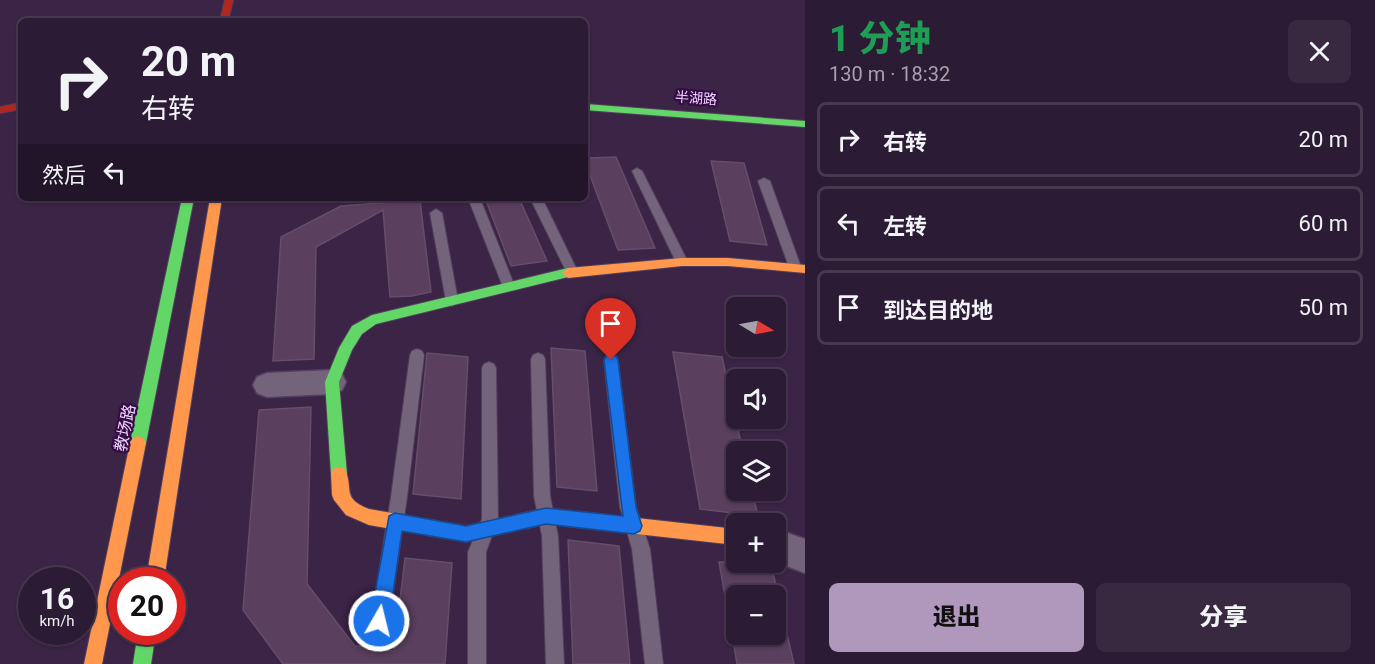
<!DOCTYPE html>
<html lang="zh">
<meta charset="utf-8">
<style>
body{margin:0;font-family:Roboto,"Noto Sans SC",sans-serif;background:#382840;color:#f1f3f6;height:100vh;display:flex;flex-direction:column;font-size:22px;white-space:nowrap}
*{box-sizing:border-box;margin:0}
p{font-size:20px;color:#a6a1ac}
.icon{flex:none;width:33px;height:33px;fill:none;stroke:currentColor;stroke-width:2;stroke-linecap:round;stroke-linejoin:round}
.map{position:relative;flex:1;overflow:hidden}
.details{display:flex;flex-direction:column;background:#2c1b34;width:570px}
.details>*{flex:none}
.banner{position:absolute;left:18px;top:18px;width:570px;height:183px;border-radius:9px;box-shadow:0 2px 4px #0004,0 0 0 2px #48394f;background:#2c1b34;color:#f1f3f6;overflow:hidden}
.needle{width:39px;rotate:100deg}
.tools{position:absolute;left:726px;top:297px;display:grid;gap:12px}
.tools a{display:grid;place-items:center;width:60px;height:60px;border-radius:9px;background:#2c1b34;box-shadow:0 2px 4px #0004,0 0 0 2px #48394f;font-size:30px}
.speed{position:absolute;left:18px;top:567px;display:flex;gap:12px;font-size:30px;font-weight:700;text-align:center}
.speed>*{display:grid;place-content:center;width:78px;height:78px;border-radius:50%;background:#2c1b34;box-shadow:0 2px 4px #0004,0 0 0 2px #48394f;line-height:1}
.speed small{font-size:15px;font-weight:400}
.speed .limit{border:9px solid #d22;background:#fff;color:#111}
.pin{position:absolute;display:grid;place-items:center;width:51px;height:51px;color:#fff;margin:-62px -26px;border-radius:50% 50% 50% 0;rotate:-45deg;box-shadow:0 0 6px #0007}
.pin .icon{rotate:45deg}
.me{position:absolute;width:66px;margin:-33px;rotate:8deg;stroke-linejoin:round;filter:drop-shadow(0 0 4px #0008)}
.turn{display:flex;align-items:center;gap:21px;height:126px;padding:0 24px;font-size:27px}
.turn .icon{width:78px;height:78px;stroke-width:2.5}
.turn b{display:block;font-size:42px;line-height:51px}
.then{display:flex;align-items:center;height:57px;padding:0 24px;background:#0003;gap:12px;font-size:22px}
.round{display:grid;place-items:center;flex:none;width:63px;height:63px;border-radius:9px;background:#382840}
.headline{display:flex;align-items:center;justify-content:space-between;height:102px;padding:0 24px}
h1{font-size:36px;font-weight:800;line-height:45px;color:#1e9e55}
.action{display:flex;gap:12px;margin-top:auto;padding:12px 24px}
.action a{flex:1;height:69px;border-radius:9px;background:#af98bc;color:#111;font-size:24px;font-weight:800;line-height:69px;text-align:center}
.action a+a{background:#382840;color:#f1f3f6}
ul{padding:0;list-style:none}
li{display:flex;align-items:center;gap:18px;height:75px;margin:0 12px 9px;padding:0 12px;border:3px solid #48394f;border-radius:9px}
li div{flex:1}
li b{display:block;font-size:22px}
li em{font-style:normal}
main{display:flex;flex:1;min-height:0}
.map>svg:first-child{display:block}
</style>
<main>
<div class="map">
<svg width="805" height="664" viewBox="0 0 805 664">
<rect width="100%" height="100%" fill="#3b2446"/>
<!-- building -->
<g fill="#5a3f5e" stroke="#654e68" stroke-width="1.5">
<path d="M616,157L655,248L618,250L585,162V158Z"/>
<path d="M711,161L744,163L767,245L730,241Z"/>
<path d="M485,198H519L547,261L511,266Z"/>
<path d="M420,200L431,292L412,296L390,297L383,210L316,247L314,359L273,361L281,237L341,206Z"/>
<path d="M551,348L585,351L597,491L557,487Z"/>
<path d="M673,352L722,357L743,452H736V490H752L758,516L700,509Z"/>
<path d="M427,353L468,357L461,499L413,494Z"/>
<path d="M311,407L307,584L355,646L367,647L376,652L385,650L394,651L405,558L452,563L445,664H283L243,610L259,410Z"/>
<path d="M568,540L619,546L630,664H573Z"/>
<path d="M719,562H771L778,596H725Z"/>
<path d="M732,634H787L794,664H737Z"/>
</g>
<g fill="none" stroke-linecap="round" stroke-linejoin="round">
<defs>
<g id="lane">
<path d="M637,168L642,171L688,262L686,265H678L676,262L632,171Z"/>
<path d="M764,178L770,181L801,267L799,270H791L789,267L758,181Z"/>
<path d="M468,198H480L515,287L514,290H504L503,287Z"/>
<path d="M530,198H542L578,272L576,275H568Z"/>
<path d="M436,209L442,213L458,301L452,306L446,301L430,213Z"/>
<path d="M417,349L422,351L424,355L407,497L386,641L384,648L377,650L370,648L368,641L391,497L410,355L412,351Z"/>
<path d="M538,353L543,355L545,359L550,496L558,536L564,664H546L542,536L534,496L531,359L533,355Z"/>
<path d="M611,354L616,356L618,360L636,507L650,549L663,664H645L632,549L620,507L604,360L606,356Z"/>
<path d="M489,362L494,364L496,368L498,519L486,552V664H468V552L482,519V368L484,364Z"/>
</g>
<g id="street">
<path d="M332,370L342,374L346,382L342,390L332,394L267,397L257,393L253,385L257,377L267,373Z"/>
<path d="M776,529L805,539V573L776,562Z"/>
</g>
<g id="fast">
<path d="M585,104L805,121V127L585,110Z"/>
<path d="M182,198H194L146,443L143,448L138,450L133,448L130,443Z"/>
<path d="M568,268L574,273L572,276L376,324L362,334L352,350L339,382L347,474L345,479L339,481L333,479L331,474L325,382L339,348L352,326L372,315Z"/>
<path d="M138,632H156L151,664H133Z"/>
</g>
<g id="slow">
<path d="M210,198H222L164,580H146Z"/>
<path d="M682,258H728L805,265V273L728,266H682L568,278L562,273L568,268Z"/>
<path d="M138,436L143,438L146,443L102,664H84L130,443L133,438Z"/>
<path d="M339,467L345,469C354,490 341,498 369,509L466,526L546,508L736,529V545L546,524L466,542L369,525L346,515L334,500L332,495L331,474L333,469Z"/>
</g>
<g id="jam">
<path d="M225,0H233L228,21H220Z"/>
<path d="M21,103V109L0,113V107Z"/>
</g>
</defs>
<!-- lane casing -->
<use href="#lane" stroke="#53405d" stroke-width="2"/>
<!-- street casing -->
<use href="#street" stroke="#53405d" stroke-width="3"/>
<!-- fast casing -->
<use href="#fast" stroke="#53405d" stroke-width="2"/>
<!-- slow casing -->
<use href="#slow" stroke="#53405d" stroke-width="2"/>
<!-- jam casing -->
<use href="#jam" stroke="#53405d" stroke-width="2"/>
<!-- lane -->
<use href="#lane" fill="#73647b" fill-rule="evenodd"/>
<!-- street -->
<use href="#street" fill="#73647b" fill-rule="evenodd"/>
<!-- fast -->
<use href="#fast" fill="#63d668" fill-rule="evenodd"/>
<!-- slow -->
<use href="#slow" fill="#ff974d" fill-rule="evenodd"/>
<!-- jam -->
<use href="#jam" fill="#b3261e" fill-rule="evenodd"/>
</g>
<!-- route -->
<path fill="#1a73e8" stroke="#114b97" stroke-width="1.5" d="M611,354L616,356L618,360L636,507L642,526L640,531L634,534L546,524L466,542L402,531L389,621L386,627L379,630L373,627L370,621L389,516L395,513L466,526L546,508L623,516L604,360L606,356Z"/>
<g text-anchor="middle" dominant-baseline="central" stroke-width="4.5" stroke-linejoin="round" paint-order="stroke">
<!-- far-street labels -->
<g font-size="14" fill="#eed7fb" stroke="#360b47">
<text transform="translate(696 98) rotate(4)">半湖路</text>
</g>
<!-- street labels -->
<g font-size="16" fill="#eed7fb" stroke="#360b47">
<text transform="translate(125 428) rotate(-78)">教场路</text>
</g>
</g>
</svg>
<div class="tools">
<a><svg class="needle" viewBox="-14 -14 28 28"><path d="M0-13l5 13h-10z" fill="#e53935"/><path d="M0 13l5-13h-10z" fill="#a6a1ac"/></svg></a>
<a><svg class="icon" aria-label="sound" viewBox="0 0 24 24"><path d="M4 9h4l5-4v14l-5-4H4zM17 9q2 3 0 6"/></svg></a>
<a><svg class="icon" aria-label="layers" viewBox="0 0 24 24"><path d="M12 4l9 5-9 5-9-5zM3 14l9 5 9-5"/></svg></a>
<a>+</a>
<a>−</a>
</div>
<div class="speed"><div>16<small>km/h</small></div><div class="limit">20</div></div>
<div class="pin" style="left:611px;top:360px;background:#d93025"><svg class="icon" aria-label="arrive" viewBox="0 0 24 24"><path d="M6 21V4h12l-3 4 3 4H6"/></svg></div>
<svg class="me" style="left:379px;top:621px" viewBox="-20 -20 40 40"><circle r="17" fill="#1a73e8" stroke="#fff" stroke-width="3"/><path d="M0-11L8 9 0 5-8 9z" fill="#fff"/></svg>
<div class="banner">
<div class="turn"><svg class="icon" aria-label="right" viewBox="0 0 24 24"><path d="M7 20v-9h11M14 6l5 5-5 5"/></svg><div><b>20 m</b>右转</div></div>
<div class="then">然后<svg class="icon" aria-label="left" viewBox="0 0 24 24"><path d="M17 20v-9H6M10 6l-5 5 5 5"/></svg></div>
</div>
</div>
<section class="details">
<div class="headline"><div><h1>1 分钟</h1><p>130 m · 18:32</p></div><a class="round"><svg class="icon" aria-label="close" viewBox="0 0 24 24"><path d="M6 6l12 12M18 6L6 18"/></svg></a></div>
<ul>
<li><svg class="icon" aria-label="right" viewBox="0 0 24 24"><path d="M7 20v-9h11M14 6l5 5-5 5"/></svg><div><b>右转</b></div><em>20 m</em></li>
<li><svg class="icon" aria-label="left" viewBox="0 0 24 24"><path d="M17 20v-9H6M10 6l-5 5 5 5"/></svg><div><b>左转</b></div><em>60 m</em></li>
<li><svg class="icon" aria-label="arrive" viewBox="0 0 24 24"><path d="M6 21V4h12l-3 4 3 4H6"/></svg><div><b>到达目的地</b></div><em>50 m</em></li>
</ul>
<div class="action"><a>退出</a><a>分享</a></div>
</section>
</main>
